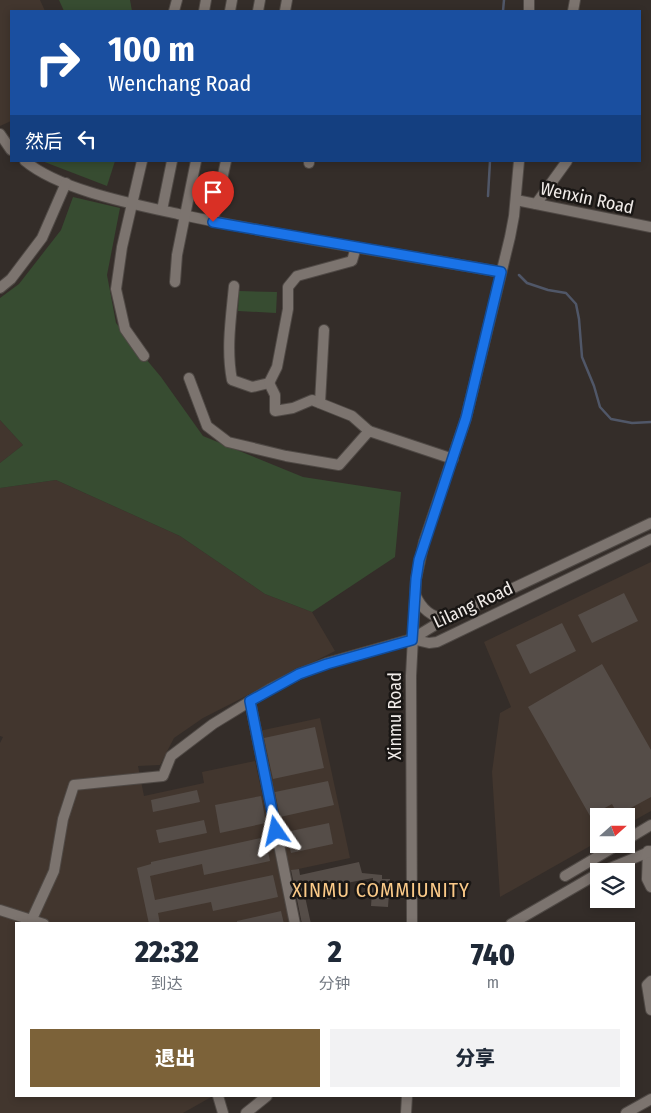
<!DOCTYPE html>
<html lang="zh">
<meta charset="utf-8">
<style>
body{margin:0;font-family:"Fira Sans Condensed","Noto Sans SC",sans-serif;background:#f2f2f3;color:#1f2937;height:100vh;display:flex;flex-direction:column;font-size:19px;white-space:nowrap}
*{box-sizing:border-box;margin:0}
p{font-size:16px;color:#747a83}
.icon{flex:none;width:28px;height:28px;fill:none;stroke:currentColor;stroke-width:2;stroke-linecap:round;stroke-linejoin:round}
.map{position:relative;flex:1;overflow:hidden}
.details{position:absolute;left:15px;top:922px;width:620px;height:175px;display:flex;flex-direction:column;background:#fff;border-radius:0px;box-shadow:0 2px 8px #0003}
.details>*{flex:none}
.top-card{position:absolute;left:10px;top:10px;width:631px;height:152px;border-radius:0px;box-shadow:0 2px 8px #0003;background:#1a4fa0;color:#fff;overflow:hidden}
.needle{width:32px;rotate:69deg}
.tools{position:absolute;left:590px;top:808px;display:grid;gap:10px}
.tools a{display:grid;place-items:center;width:45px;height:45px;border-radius:0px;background:#fff;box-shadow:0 2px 8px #0003;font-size:25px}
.pin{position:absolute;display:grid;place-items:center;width:42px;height:42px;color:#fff;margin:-51px -21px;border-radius:50% 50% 50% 0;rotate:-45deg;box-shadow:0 0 5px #0007}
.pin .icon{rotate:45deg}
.me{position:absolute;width:55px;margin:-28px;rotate:349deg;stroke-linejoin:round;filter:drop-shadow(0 0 4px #0008)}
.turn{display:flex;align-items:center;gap:18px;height:105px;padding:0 15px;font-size:22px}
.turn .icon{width:65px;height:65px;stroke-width:2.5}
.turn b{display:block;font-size:35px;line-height:42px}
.then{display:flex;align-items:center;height:48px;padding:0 15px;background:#0003;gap:10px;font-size:19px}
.eta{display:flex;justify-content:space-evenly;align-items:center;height:85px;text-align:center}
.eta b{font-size:30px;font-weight:800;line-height:35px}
.button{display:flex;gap:10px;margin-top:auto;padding:10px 15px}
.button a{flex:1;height:58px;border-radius:0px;background:#7c6239;color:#fff;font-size:20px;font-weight:800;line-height:58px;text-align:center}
.button a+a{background:#f2f2f3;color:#1f2937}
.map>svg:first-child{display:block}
</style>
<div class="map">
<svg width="651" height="1113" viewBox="0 0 651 1113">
<rect width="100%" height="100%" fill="#342d29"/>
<!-- built -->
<g fill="#42362e">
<path d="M0,0H40L45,11H11V121L0,126Z"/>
<path d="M0,420L23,445L0,463Z"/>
<path d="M56,480L180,536L265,594L312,612L335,651L203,718L174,738L160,765L138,766L144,796L204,783L202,772L255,761L290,924H16V1096H213L183,1113H0V743L3,737L0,736V488Z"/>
<path d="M651,562V811L626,825V816H599V841L500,897L492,772L500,713L511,707L484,642Z"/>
<path d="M320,718L350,858L289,871L259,731Z"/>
</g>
<!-- green -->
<g fill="#374c31">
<path d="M59,0H130L132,11H64Z"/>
<path d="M42,161H115L107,186Z"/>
<path d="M73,197L120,208L107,275L116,323L161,377L203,436L303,477L401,492L395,557L312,612L265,594L180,536L56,480L0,488V463L23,445L0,420V298L19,284L61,230Z"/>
<path d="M239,291L277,292L276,313L238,311Z"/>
</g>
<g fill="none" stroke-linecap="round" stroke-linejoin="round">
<!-- stream -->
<g stroke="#505768" stroke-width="2.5">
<path d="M503,11L504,0"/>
<path d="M488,196L490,161"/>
<path d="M519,275L527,283L548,290L566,293L576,304L579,319L582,357L594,386L600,407L611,419L632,423L651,422"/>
</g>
</g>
<!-- building -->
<g fill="#554d48">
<path d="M624,593L638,621L592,643L578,615Z"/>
<path d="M562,623L576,651L530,674L516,645Z"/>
<path d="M602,664L651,750V797L618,815L612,804L590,816L528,707Z"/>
<path d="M315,727L324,768L273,779L264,738Z"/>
<path d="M328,781L334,805L280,817L275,792Z"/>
<path d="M197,790L200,802L153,812L151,800Z"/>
<path d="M261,796L266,823L220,833L215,805Z"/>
<path d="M204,820L207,833L159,843L156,830Z"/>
<path d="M329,823L333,844L291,853L286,832Z"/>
<path d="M265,837L270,861L204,875L202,864L150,876L155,900L273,875L278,897L213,911L211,902L158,913L160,924H149L137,868L151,864V862Z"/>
<path d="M359,862L362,873L382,875V879H390L388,907L371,906L373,878L341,884L343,896L327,899L324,888L304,892L311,924H302L291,870L299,869L300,875Z"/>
<path d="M281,911L284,924H237V921Z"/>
</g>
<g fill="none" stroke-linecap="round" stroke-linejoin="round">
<defs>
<g id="minor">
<path d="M174,11L177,0"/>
<path d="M204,11L206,0"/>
<path d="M230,11L232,0"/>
<path d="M258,11L260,0"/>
<path d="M285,11L287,0"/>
<path d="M529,11V0"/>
<path d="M573,11L575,0"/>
<path d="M0,134L11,150"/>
<path d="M25,161C60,190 133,204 178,214C285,237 393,253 501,272"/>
<path d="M142,161L122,247L116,289L125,329L144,356"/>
<path d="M309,163V161"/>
<path d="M516,200L651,227"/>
<path d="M536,204L567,161"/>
<path d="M162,210L172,161"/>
<path d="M213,221L226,161"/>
<path d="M175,282L177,255L196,161"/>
<path d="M234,286C231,318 226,349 232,380L252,387L269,383L275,395V411L293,408L312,400L352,416L369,431"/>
<path d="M0,288L11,279L42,238L66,183"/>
<path d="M189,378L207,426L228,442L286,456L339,465L369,431L453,459"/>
<path d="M269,383L277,367L288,309V287L297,276L352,261L356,247"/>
<path d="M320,403L324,330"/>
<path d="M415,594C421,608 432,619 448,618"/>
<path d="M412,639L429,643L437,642L651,539"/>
<path d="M250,701L295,924"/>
<path d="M626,840L651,825"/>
<path d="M648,851L647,879L651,887"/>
<path d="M603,871L651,851"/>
<path d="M565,876L619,844"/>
<path d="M0,910L44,924"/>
<path d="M32,919L54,871L63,819L74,785L163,776L171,756L213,724L270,689L299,674L327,663L412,639L435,625L651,523"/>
<path d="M412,924L411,676L416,579L424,542L466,418L510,237L514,216L519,161"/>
<path d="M511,924L599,873"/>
<path d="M651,981L647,985L651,1010"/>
<path d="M218,1096L223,1113"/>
<path d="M246,1113L267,1096"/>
<path d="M406,1113L407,1096"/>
<path d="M626,1113L651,1099"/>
</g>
</defs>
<!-- minor casing -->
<use href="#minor" stroke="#4f4945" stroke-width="12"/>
<!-- minor -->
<use href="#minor" stroke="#7c746f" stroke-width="10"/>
</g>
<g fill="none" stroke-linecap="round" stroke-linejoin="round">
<defs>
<path id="route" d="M213,222L501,272L466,418L419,560L416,579L412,640L327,664L299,674L250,701L276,831"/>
</defs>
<!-- route casing -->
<use href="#route" stroke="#114b97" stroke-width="12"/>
<!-- route -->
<use href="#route" stroke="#1a73e8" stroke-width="9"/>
</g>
<g text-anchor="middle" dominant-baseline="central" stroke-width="5" stroke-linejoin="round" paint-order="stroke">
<!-- street labels -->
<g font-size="18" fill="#f1ece9" stroke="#191614">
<text transform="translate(587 198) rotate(12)">Wenxin Road</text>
<text transform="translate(473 605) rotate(-25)">Lilang Road</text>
<text transform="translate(395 716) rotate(-90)">Xinmu Road</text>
</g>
<!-- quarter labels -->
<g font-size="20" letter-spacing="1" fill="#fbca88" stroke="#191614">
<text x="381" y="890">XINMU COMMIUNITY</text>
</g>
</g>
</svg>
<div class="tools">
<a><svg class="needle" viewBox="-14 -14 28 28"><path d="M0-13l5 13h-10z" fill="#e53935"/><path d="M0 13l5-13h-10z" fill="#747a83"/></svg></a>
<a><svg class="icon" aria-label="layers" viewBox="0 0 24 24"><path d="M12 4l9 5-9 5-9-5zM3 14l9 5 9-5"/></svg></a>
</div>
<div class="pin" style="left:213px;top:222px;background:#d93025"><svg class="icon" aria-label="arrive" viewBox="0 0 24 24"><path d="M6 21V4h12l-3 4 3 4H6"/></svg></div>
<svg class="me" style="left:276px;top:831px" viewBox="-20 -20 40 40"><path d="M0-17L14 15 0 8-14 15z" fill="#1a73e8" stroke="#fff" stroke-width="4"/></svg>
<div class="top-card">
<div class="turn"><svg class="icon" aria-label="right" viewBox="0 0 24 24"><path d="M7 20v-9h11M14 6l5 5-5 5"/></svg><div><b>100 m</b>Wenchang Road</div></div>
<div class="then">然后<svg class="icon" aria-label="left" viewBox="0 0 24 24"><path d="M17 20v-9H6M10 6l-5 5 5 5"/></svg></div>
</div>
<section class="details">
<div class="eta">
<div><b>22:32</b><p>到达</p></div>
<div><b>2</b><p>分钟</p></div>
<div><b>740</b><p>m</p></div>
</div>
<div class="button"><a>退出</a><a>分享</a></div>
</section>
</div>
